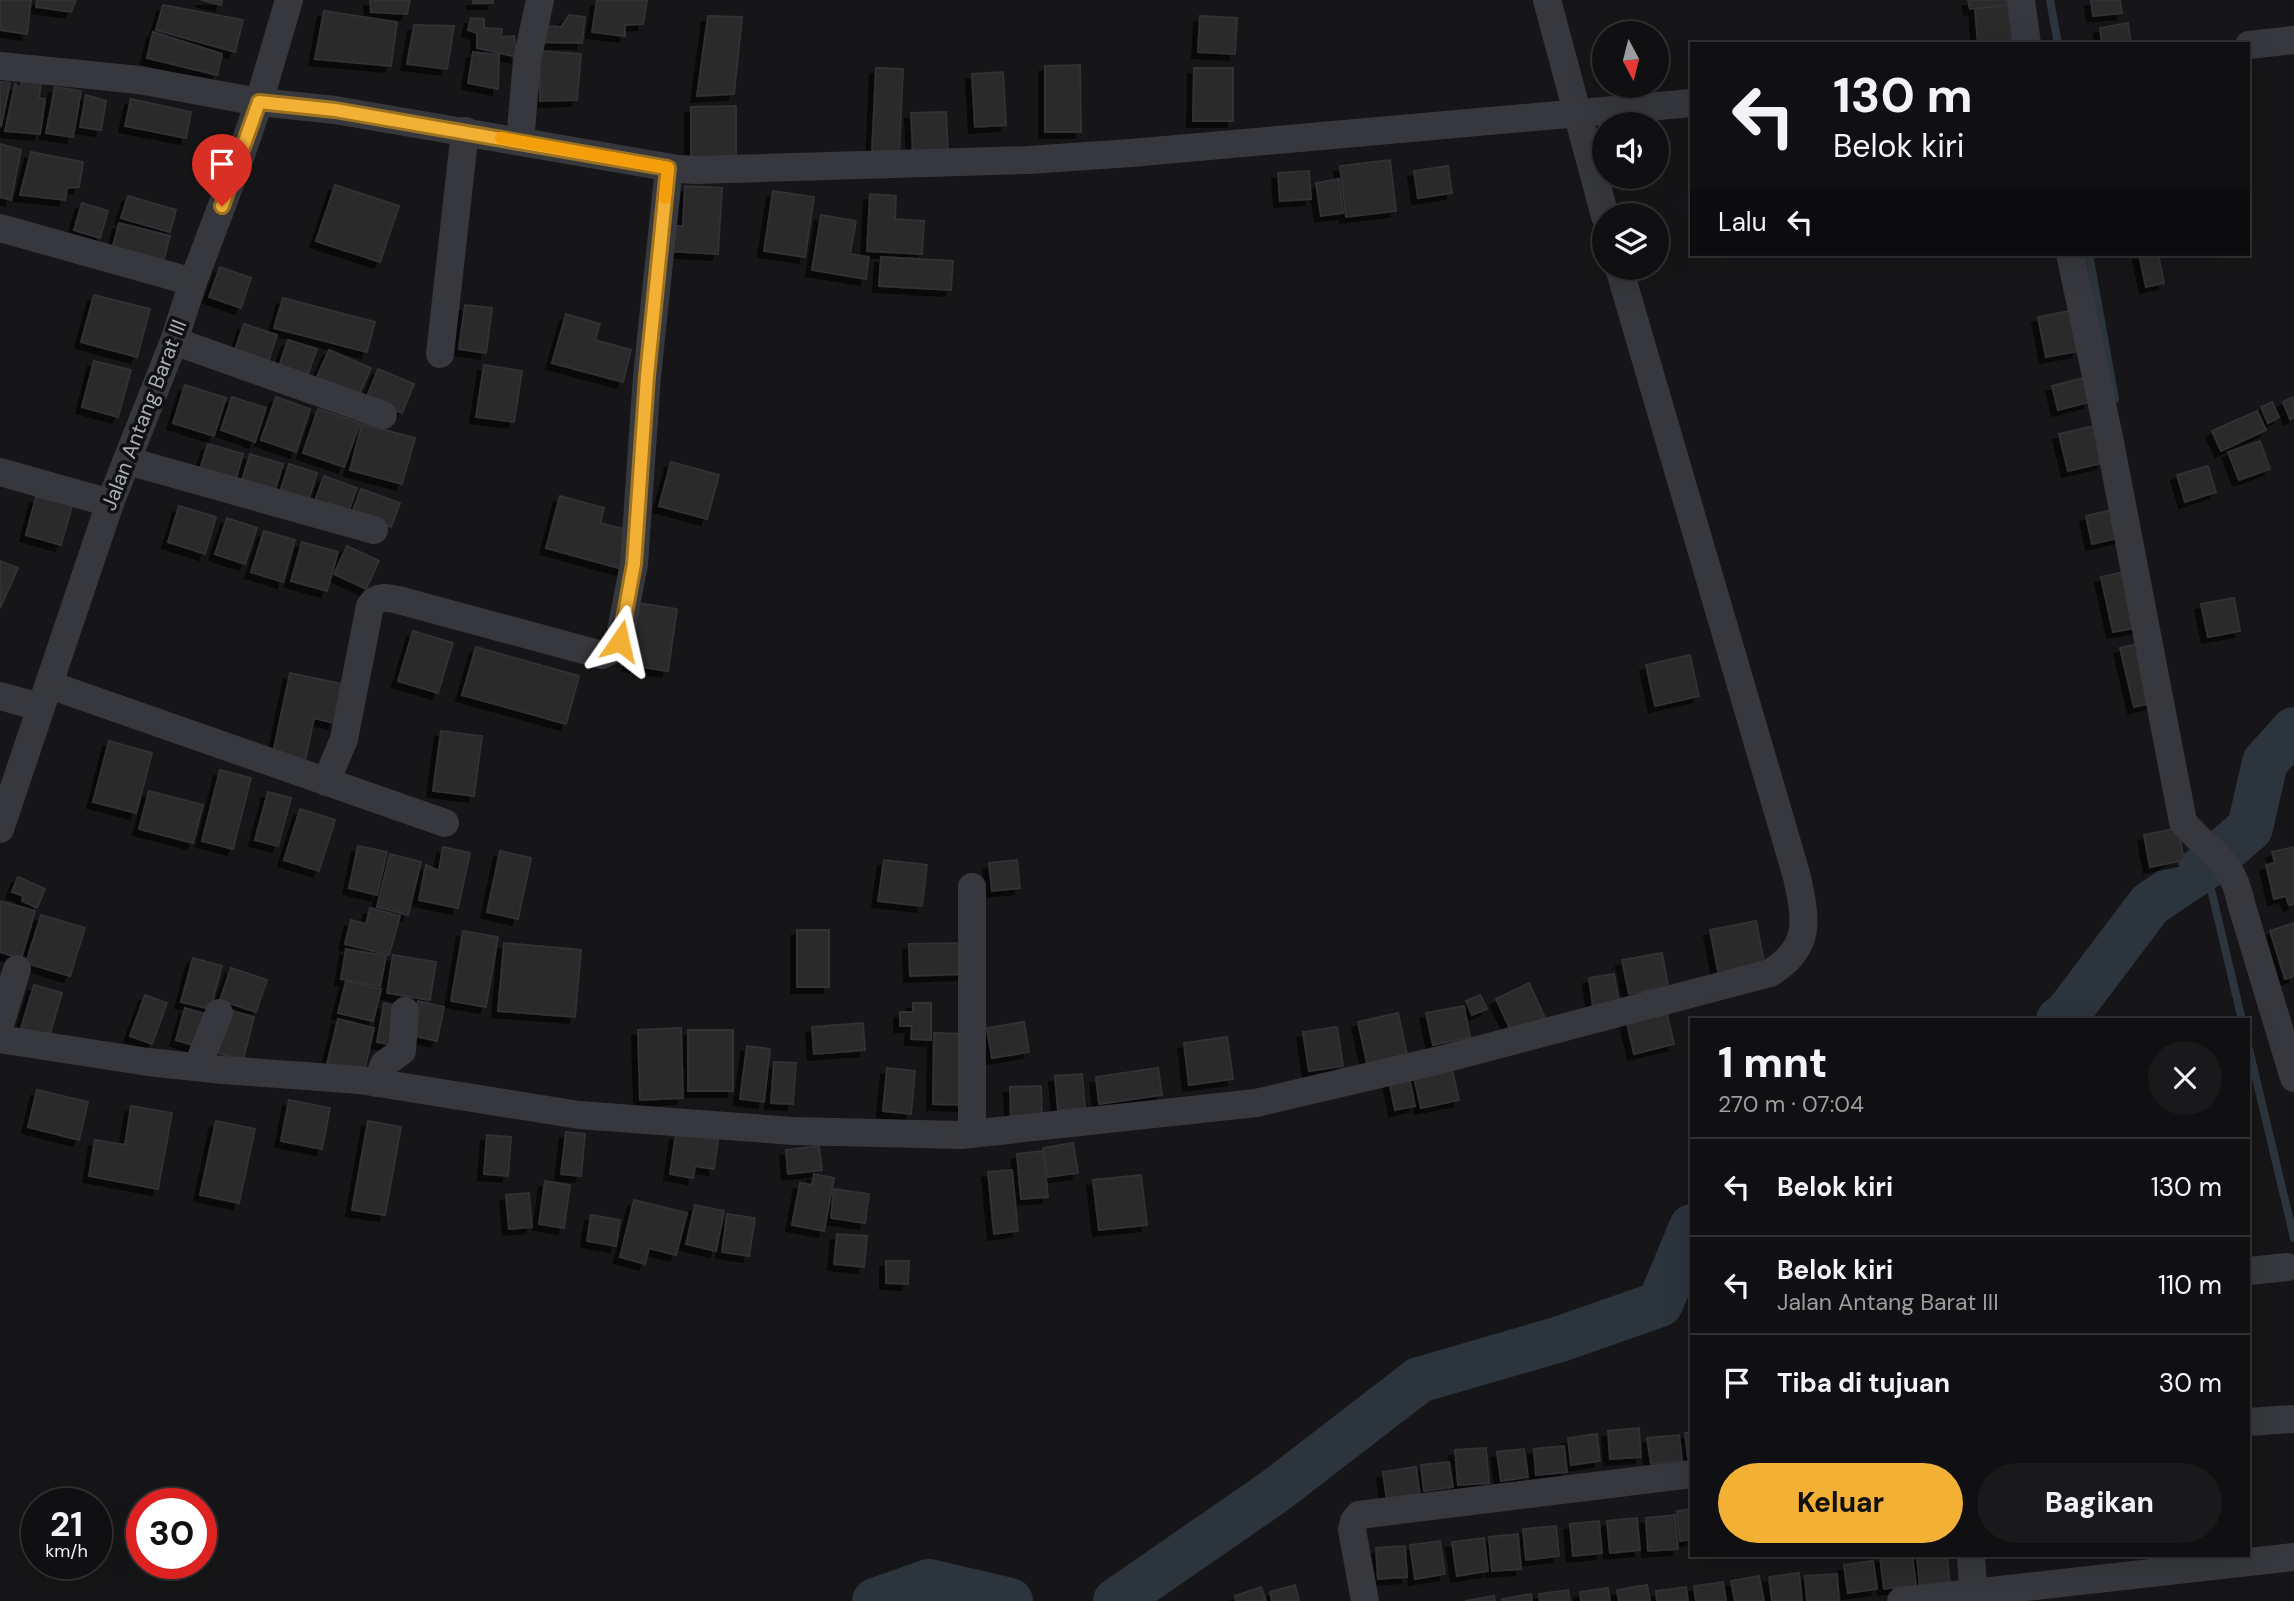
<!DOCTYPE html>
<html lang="id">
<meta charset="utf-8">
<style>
body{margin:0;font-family:"DM Sans",sans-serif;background:#19191b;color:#f1f3f6;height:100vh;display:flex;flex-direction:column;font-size:26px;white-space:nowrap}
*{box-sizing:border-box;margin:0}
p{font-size:23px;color:#9c9d9f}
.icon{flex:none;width:38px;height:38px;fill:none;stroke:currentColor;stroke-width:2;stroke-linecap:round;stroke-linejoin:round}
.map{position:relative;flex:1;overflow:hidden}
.sheet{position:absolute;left:1690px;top:1018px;width:560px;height:539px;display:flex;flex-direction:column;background:#101012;border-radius:0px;box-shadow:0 7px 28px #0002,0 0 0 2px #303032}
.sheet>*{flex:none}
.top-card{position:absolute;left:1690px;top:42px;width:560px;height:214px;border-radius:0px;box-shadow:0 7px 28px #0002,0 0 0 2px #303032;background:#101012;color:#f1f3f6;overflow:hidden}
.needle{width:46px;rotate:173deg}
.fabs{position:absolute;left:1592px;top:21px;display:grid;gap:14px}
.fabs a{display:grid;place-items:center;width:77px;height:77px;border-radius:50%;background:#101012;box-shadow:0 7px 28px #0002,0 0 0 2px #303032;font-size:35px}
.speed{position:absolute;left:21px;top:1488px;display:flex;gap:14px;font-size:35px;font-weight:700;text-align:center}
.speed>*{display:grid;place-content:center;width:91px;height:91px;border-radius:50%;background:#101012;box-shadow:0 7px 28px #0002,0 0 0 2px #303032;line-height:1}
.speed small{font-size:18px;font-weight:400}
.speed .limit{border:10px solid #d22;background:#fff;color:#111}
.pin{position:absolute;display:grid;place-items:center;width:60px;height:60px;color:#fff;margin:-72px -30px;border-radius:50% 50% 50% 0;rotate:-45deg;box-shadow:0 0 7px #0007}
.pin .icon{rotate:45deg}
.me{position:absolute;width:77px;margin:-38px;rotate:11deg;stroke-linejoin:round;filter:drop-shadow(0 0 5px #0008)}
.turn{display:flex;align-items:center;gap:24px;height:147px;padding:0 28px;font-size:32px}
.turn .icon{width:91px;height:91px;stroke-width:2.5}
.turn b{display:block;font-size:49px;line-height:60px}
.then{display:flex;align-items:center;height:66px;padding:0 28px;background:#0003;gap:14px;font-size:26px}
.round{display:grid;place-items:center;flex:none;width:74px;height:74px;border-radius:37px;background:#19191b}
.head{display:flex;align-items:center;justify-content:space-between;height:119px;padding:0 28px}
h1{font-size:42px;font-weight:800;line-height:52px}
.button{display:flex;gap:14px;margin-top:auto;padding:14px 28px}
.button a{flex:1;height:80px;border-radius:42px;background:#f2b134;color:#111;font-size:28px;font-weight:800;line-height:80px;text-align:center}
.button a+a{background:#19191b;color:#f1f3f6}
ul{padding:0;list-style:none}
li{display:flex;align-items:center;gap:21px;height:98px;padding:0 28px;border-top:2px solid #303032}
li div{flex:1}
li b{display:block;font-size:26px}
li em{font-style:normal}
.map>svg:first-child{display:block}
</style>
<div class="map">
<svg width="2294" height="1601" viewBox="0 0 2294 1601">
<defs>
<filter id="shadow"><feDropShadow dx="-6" dy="6" stdDeviation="0" flood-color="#0009"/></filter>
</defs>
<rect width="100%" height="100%" fill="#161618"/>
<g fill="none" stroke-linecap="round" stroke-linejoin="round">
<!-- stream -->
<g stroke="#2c353c" stroke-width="8">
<path d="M2050,0L2058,44"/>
<path d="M2089,254L2115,399"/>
<path d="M2203,855L2242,1020"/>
<path d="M2249,1049L2294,1238"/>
</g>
<!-- river -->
<g stroke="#2c353c" stroke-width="46">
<path d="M2059,1020L2067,1014L2150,904L2205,867L2250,828L2265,762L2294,730"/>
<path d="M875,1601L929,1582L1010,1601"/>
<path d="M1116,1601L1275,1491L1419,1380L1560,1339L1660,1304L1692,1227"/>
</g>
</g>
<!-- building -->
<g fill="#29292c" stroke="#303034" stroke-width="2" filter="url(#shadow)">
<path d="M0,0H31L27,34L0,30Z"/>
<path d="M37,0H76L71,12L36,7Z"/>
<path d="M201,0H222L221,5Z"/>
<path d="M370,0H410L407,14L371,12Z"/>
<rect x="473" y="0" width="20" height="3"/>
<path d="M597,0H647L643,24L625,25V36L592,32Z"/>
<path d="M1968,0H2009V4L1970,9Z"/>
<path d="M2091,0H2120L2122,13L2093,16Z"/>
<path d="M163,5L243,20L235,52L156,30Z"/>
<path d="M2008,6L2012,40L1978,44L1975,9Z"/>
<path d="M324,11L397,22L391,66L315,59Z"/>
<path d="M569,15L585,17L582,43L537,42L542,26L561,27Z"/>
<path d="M708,16L742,17L734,94L697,96Z"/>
<path d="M1200,16L1237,18L1235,54L1198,52Z"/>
<path d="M471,18L484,19V28L502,29L501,37L514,36L517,57L477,48V33L468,30Z"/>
<path d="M2128,23L2131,44H2102L2100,28Z"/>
<path d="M414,25L454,26L447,69L407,64Z"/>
<path d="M153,32L222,54L217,75L147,58Z"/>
<path d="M540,51L581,54L577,100L540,101Z"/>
<path d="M473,52L499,55L498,89L468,83Z"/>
<path d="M1080,65L1081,132H1045V66Z"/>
<path d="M876,68L903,69L899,154L872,153Z"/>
<path d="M1194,68H1233V121H1193Z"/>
<path d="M1003,72L1006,125L975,127L972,74Z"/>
<path d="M23,79L41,81L39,98L45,99L40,134L5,131L15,84L20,88Z"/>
<path d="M0,82L10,83L1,126L0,125Z"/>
<path d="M55,87L81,91L73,137L46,133Z"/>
<path d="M86,95L106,101L101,130L80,127Z"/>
<path d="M131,99L191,112L186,138L125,126Z"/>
<path d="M736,106V156L691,157V107Z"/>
<path d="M946,112L948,154L913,155L911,113Z"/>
<path d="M0,144L21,150L11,200L0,197Z"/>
<path d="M31,152L83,162L79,187L67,188L65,200L20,195Z"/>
<path d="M1390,160L1396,211L1346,217L1340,166Z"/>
<path d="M1448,166L1452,193L1418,198L1414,171Z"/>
<path d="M1309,171L1311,199L1280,201L1278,173Z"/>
<path d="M1339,179L1343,213L1321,216L1316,183Z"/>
<path d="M335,185L399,206L380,262L316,241Z"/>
<path d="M685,186L722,188L718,254L667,251L669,226H683Z"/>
<path d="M773,191L814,197L805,257L764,251Z"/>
<path d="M870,194L896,196L895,219L924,221L922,254L867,251Z"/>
<path d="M128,196L176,210L170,232L121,218Z"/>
<path d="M82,203L108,211L100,238L74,230Z"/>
<path d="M821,215L856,221L850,254L869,257L866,279L812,270Z"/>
<path d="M119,223L170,236L163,263L112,250Z"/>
<path d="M2139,254H2158L2164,283L2146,287Z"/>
<path d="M881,257L953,261L951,290L879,286Z"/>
<path d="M220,267L251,278L241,308L209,297Z"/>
<path d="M94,295L150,309L137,357L81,342Z"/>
<path d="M283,298L375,322L367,352L274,328Z"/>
<path d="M465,305L492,308L486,353L459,349Z"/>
<path d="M2070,311L2078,351L2046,357L2038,317Z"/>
<path d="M566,314L600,324L595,340L631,350L623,382L552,363Z"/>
<path d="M244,324L277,335L267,365L234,353Z"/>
<path d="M288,340L317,349L306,379L278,370Z"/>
<path d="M329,350L371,368L358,397L316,379Z"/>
<path d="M94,361L131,370L118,417L82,407Z"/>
<path d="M484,365L522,371L514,422L476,417Z"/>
<path d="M378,369L414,384L402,413L366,399Z"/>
<path d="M2083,378L2089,402L2058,410L2052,386Z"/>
<path d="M185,385L226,398L214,436L173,423Z"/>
<path d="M232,397L266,408L255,442L221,430Z"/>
<path d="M276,397L310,409L296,452L261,440Z"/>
<path d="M2294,397V417L2290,419L2283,402Z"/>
<path d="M2272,402L2279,417L2268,423L2261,407Z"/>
<path d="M318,409L360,423L344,467L303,453Z"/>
<path d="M2257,411L2266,430L2221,451L2212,431Z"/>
<path d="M362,424L415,438L402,484L350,470Z"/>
<path d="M2094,426L2102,463L2068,471L2059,434Z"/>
<path d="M2260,441L2270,469L2239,480L2228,452Z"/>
<path d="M208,444L243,454L235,482L199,472Z"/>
<path d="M250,454L283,464L275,490L242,480Z"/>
<path d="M671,462L719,475L707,519L659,506Z"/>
<path d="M289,464L317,473L308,501L280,492Z"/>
<path d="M2208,466L2216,492L2185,502L2177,475Z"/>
<path d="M324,476L357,488L348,513L315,501Z"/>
<path d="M361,489L400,503L391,527L352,513Z"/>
<path d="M560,496L604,508L600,523L632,531L622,569L546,548Z"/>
<path d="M36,497L72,506L61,545L26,535Z"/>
<path d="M179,506L216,517L205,554L168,542Z"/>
<path d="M2116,509L2122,537L2092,544L2086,516Z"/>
<path d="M227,518L257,528L245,564L215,554Z"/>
<path d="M264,531L295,540L283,582L251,572Z"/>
<path d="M302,542L338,552L327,591L291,581Z"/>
<path d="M347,546L379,561L366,589L334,574Z"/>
<path d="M0,561L18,568L0,608Z"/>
<path d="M2128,571L2140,627L2113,632L2101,577Z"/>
<path d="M2234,598L2240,631L2208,637L2201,604Z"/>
<path d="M638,603L677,609L668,671L629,665Z"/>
<path d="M413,631L453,643L438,693L398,681Z"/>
<path d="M2142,643L2156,702L2134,707L2120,648Z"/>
<path d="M476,647L579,676L566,724L462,695Z"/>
<path d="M1690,655L1699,696L1655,706L1646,665Z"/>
<path d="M290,673L342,684L334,723L314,718L305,761L273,753Z"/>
<path d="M441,731L482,736L474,796L433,791Z"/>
<path d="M109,741L152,753L136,813L93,802Z"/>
<path d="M220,770L251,778L233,849L202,841Z"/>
<path d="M149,791L203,805L193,843L139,829Z"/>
<path d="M268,792L291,798L278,846L255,840Z"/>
<path d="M300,809L335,820L319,871L284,860Z"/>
<path d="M2178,828L2184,860L2150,867L2144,835Z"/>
<path d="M358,846L387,852L377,895L349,888Z"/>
<path d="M443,847L470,853L458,908L419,900L426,865L439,871Z"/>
<path d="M2294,847V904L2289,905L2286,896L2274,899L2266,865L2275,863L2272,852Z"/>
<path d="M500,851L531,858L518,919L487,912Z"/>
<path d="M390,854L421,862L408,915L377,907Z"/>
<path d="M884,860L927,865L922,906L878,901Z"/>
<path d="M1017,860L1020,888L992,891L989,863Z"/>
<path d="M18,877L45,889L37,908L22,901L23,896L12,892Z"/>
<path d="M0,901L35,911L21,959L0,952Z"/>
<path d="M370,908L400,916L389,955L345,944L351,920L366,924Z"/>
<path d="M41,915L85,928L70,976L26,963Z"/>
<path d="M1756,921L1765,967L1719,976L1710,930Z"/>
<path d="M2294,923V976L2285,979L2270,931Z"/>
<rect x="797" y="930" width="32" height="57"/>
<path d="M463,931L498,937L486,1007L451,1001Z"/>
<path d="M504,943L581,950L575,1017L498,1011Z"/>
<path d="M963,943L964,974L910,976L909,944Z"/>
<path d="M346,949L386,956L380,986L341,979Z"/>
<path d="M1662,953L1668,986L1629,994L1622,960Z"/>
<path d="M393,955L436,962L430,1000L387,993Z"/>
<path d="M193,958L222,966L210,1009L181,1002Z"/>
<path d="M231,968L267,980L256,1012L220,1000Z"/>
<path d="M1614,974L1619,1002L1593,1006L1589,978Z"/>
<path d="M346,981L381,989L373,1021L338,1013Z"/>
<path d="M1529,983L1545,1018L1512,1033L1496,999Z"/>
<path d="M34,985L62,993L49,1037L21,1028Z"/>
<path d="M145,995L167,1003L152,1044L130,1036Z"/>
<path d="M1480,995L1487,1009L1472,1015L1466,1001Z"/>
<path d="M418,1001L444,1007L437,1041L411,1035Z"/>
<path d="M384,1003L400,1007L393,1045L377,1042Z"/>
<path d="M913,1003H931V1040L911,1039L912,1026H900V1012H913Z"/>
<path d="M1464,1006L1470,1037L1433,1045L1426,1013Z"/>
<path d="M185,1008L212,1016L203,1048L176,1040Z"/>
<path d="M229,1010L254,1017L243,1060L218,1053Z"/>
<path d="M1666,1010L1674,1044L1634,1054L1626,1019Z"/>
<path d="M1398,1013L1407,1054L1367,1063L1358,1022Z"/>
<path d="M338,1019L374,1028L364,1072L327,1064Z"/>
<path d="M1024,1022L1029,1052L992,1058L987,1028Z"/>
<path d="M863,1023L865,1050L814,1054L812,1027Z"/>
<path d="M1337,1027L1343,1066L1309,1071L1303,1032Z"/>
<path d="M681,1028L683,1098L640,1100L638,1030Z"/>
<rect x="688" y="1030" width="45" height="61"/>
<path d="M934,1033L968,1034L966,1105L933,1104Z"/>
<path d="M1227,1037L1233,1079L1189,1085L1184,1043Z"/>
<path d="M747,1046L770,1049L764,1102L740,1099Z"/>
<path d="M774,1062L796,1063L793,1104L771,1103Z"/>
<path d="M1451,1065L1459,1100L1421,1108L1413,1073Z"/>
<path d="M887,1068L915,1071L911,1114L883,1111Z"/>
<path d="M1158,1068L1162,1095L1099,1104L1096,1077Z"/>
<path d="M1408,1072L1415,1106L1395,1110L1388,1076Z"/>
<path d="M1082,1074L1085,1108L1058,1110L1055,1076Z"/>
<path d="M1041,1086L1042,1119L1011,1120L1010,1087Z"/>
<path d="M37,1090L88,1102L79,1140L28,1127Z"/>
<path d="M289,1100L330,1108L322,1149L281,1141Z"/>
<path d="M131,1106L172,1113L158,1189L89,1176L95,1140L125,1145Z"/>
<path d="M216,1121L255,1129L239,1203L200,1195Z"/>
<path d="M368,1121L401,1127L385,1215L352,1210Z"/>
<path d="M566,1132L585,1134L581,1176L561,1174Z"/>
<path d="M676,1134L718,1140L714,1169L695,1166L693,1178L670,1174Z"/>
<path d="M487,1135L511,1137L508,1176L484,1174Z"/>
<path d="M1073,1143L1078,1173L1048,1177L1043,1148Z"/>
<path d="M819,1146L822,1170L788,1174L786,1150Z"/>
<path d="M1043,1151L1048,1197L1021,1199L1017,1154Z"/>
<path d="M1012,1170L1018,1231L994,1234L988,1172Z"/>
<path d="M814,1174L834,1178L824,1231L792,1225L800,1183L812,1185Z"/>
<path d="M1141,1175L1147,1225L1099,1230L1093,1180Z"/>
<path d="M545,1181L570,1185L564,1228L539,1224Z"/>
<path d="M834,1189L869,1194L865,1223L831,1218Z"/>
<path d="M529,1193L532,1227L509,1229L506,1195Z"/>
<path d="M634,1200L687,1213L676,1255L649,1248L645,1264L620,1257Z"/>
<path d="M695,1205L724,1211L716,1251L686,1244Z"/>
<path d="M727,1214L755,1218L749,1256L722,1252Z"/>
<path d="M591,1215L620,1220L616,1246L587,1241Z"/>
<path d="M837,1234L867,1236L864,1267L834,1264Z"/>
<path d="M886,1261H909L908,1284L886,1283Z"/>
<path d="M1639,1428L1641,1457L1610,1459L1608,1431Z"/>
<path d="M1685,1433H1692V1458H1688Z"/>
<path d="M1597,1434L1600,1461L1571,1465L1568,1438Z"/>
<path d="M1679,1435L1682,1460L1651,1464L1647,1438Z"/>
<path d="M1564,1446L1567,1472L1536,1475L1534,1449Z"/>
<path d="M1486,1448L1489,1483L1458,1485L1455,1450Z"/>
<path d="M1524,1449L1528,1477L1501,1481L1497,1452Z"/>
<path d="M1449,1462L1453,1487L1424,1491L1421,1465Z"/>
<path d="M1416,1467L1420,1496L1387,1501L1383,1472Z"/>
<path d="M1692,1509V1539L1680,1541L1677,1511Z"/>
<path d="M1675,1515L1678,1549L1648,1551L1646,1518Z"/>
<path d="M1637,1518L1640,1550L1610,1553L1607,1521Z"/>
<path d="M1599,1521L1602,1553L1573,1556L1570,1524Z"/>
<path d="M1556,1526L1559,1556L1526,1560L1523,1529Z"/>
<path d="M1518,1534L1521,1569L1492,1571L1489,1537Z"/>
<path d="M1484,1538L1488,1571L1457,1576L1452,1542Z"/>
<path d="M1440,1541L1445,1574L1415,1579L1410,1545Z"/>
<path d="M1405,1546L1407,1577L1378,1579L1376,1548Z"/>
<path d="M1880,1556H1912L1916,1585L1884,1589Z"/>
<path d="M1917,1556H1947L1950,1585L1920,1588Z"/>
<path d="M1873,1561L1877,1589L1848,1593L1844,1565Z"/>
<path d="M1799,1573L1802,1601H1772L1769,1577Z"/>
<path d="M1837,1574L1839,1601H1807L1805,1576Z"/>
<path d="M1759,1576L1764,1601H1735L1731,1581Z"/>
<path d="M1723,1582L1726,1601H1696L1694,1586Z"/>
<path d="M1295,1585L1299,1601H1272L1270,1592Z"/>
<path d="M1647,1585L1650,1601H1619L1617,1590Z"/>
<path d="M1261,1587L1266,1601H1236L1235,1596Z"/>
<path d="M1686,1587L1688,1601H1657L1656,1591Z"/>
<path d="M1608,1588L1610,1601H1581L1580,1592Z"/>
<path d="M1568,1590L1570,1601H1540L1539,1594Z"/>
<path d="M1531,1594L1532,1601H1502V1599Z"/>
<path d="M1494,1596L1495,1601H1465Z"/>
</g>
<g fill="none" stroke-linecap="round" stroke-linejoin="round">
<!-- minor -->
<g stroke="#37383d" stroke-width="28">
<path d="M1547,0L1605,216"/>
<path d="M2021,0L2027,44"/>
<path d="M2249,45L2294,40"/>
<path d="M0,66L139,80L259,102L335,110L678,169L696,170L1028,160L1131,153L1692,103"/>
<path d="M520,141L527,61L540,0"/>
<path d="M0,228L193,282"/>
<path d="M2070,254L2109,437L2183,822C2210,854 2232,858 2241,903L2294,1078"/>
<path d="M174,341L383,415"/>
<path d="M440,354L465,131"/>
<path d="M128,461L374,530"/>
<path d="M0,472L110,503"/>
<path d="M50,685L445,823"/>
<path d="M0,696L40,707"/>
<path d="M326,782L344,739L370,606C378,594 390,598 402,601L602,655L616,648L619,641L634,564L647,376L669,168"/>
<path d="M0,829L110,503L174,341L193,282L241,155L259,102L289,0"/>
<path d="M0,1025L17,969"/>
<path d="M0,1039L148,1062L223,1070L360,1080L579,1115L793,1131L961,1135L1256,1103L1440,1060L1770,973C1812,947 1806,920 1797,877L1619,268"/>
<path d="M197,1067L219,1013"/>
<path d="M377,1083L384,1064L402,1051L405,1011"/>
<path d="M972,1134V887"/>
<path d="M2249,1271L2287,1267"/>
<path d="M2249,1422L2293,1419"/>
<path d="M1971,1556L1974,1601"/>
<path d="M1365,1601L1352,1530L1354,1521L1359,1515L1692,1474"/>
<path d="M1901,1601L2294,1557"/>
</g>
</g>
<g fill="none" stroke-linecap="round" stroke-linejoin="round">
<defs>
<path id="route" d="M222,206L259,102L335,110L668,168L647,376L634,564L620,641"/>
</defs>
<!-- route casing -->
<use href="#route" stroke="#9d7322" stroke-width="18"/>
<!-- route -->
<use href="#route" stroke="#f2b134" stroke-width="12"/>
<!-- slow -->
<path stroke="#f59e0b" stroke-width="12" d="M501,138L668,168L665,198"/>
</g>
<g text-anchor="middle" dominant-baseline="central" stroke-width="7" stroke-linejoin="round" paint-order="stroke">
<!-- street labels -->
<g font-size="21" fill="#a8adb8" stroke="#111113">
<text transform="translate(144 415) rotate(-69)">Jalan Antang Barat III</text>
</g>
</g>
</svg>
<div class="fabs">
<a><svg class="needle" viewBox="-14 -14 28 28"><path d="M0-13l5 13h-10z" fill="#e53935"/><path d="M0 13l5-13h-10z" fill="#9c9d9f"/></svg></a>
<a><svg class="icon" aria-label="sound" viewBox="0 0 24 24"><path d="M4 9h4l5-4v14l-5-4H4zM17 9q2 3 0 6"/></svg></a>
<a><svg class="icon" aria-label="layers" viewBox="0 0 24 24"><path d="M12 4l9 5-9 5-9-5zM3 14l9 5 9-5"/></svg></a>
</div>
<div class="speed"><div>21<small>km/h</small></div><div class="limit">30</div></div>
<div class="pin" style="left:222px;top:206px;background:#d93025"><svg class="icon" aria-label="arrive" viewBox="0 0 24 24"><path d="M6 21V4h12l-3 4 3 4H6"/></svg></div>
<svg class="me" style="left:620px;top:641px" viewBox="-20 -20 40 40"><path d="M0-17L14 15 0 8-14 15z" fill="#f2b134" stroke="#fff" stroke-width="4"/></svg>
<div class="top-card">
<div class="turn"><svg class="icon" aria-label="left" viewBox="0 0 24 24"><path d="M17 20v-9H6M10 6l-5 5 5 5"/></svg><div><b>130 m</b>Belok kiri</div></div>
<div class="then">Lalu<svg class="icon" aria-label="left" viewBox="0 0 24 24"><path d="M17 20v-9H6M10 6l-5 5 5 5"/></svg></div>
</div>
<section class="sheet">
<div class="head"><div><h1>1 mnt</h1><p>270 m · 07:04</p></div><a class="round"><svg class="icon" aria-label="close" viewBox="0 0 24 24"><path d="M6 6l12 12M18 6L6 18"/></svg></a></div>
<ul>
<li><svg class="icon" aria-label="left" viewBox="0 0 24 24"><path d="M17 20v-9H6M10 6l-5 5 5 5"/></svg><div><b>Belok kiri</b></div><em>130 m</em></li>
<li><svg class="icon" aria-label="left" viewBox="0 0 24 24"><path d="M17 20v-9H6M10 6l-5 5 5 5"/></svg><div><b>Belok kiri</b><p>Jalan Antang Barat III</p></div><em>110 m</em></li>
<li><svg class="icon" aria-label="arrive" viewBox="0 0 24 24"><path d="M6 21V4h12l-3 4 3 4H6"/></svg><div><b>Tiba di tujuan</b></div><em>30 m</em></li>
</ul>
<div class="button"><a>Keluar</a><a>Bagikan</a></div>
</section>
</div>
